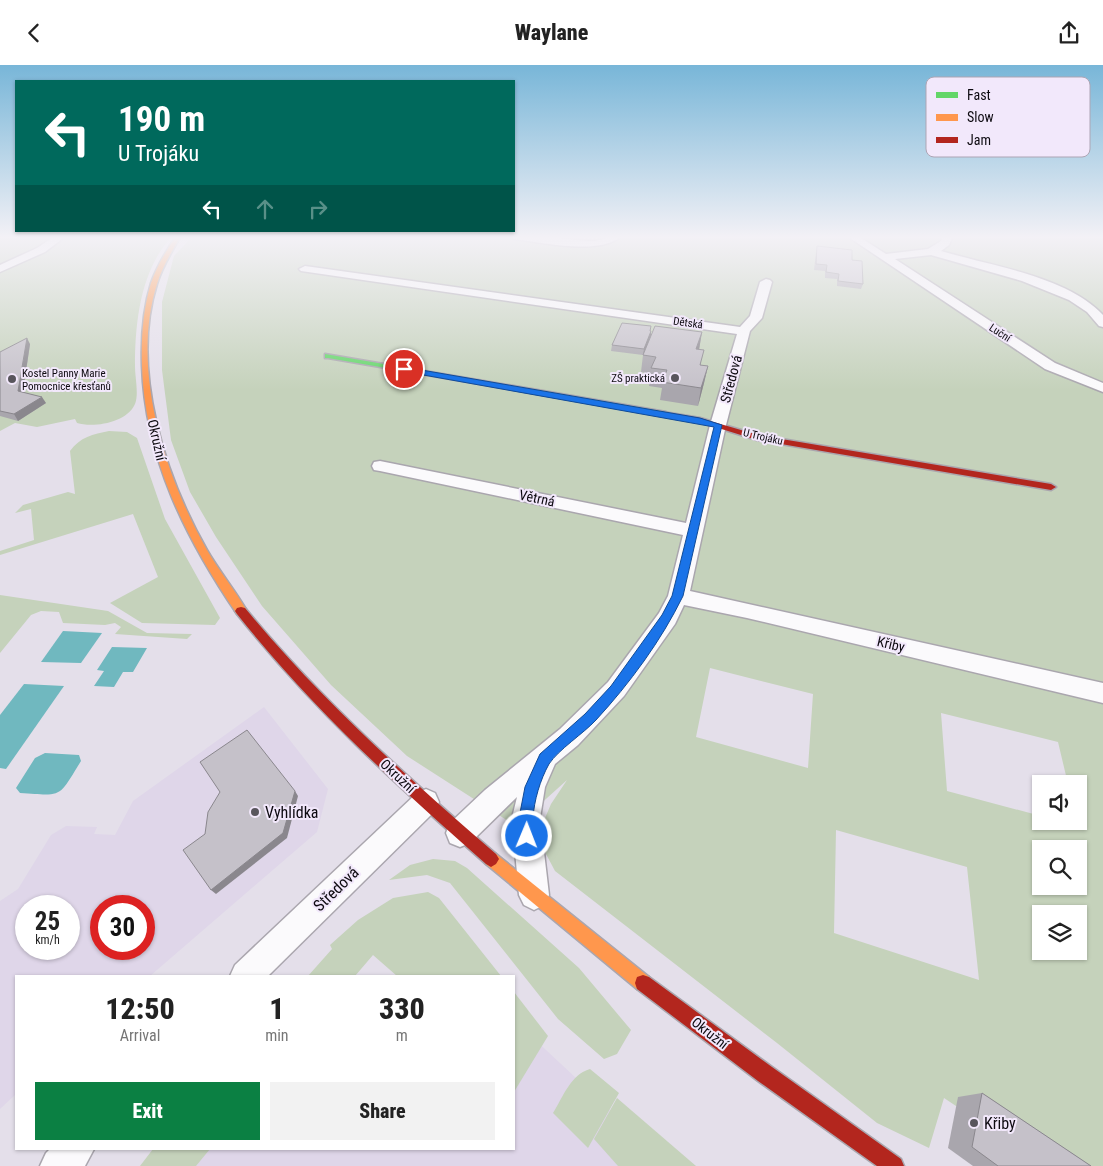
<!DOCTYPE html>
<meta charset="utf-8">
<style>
body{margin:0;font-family:"Roboto Condensed",sans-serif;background:#f2f2f2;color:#222;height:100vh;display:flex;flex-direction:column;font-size:19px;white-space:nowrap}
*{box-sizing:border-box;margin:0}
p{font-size:16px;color:#767676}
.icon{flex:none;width:28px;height:28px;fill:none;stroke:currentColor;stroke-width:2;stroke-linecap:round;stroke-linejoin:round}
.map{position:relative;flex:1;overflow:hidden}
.drawer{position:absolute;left:15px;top:910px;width:500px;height:175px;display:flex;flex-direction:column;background:#fff;border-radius:0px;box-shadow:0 1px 4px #0004}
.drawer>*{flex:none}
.top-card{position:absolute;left:15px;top:15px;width:500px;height:152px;border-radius:0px;box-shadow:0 1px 4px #0004;background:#00695c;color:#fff;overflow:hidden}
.tools{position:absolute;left:1032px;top:710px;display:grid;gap:10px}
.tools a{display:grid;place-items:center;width:55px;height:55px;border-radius:0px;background:#fff;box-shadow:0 1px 4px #0004;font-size:25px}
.speed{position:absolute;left:15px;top:830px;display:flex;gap:10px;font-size:25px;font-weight:700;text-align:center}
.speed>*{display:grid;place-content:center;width:65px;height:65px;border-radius:50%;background:#fff;box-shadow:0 1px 4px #0004;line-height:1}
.speed small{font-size:12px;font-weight:400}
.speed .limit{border:8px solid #d22;background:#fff;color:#111}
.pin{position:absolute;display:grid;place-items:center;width:42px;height:42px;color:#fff;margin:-21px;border:2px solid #fff;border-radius:50%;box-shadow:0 1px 5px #0007}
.me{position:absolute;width:55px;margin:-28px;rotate:1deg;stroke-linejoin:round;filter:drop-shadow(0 0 4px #0008)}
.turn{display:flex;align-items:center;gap:18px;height:105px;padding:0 20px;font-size:22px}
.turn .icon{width:65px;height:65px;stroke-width:2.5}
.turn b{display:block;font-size:35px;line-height:42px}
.lanes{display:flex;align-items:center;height:48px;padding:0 20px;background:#0003;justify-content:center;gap:25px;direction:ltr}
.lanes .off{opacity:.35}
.eta{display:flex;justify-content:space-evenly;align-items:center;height:85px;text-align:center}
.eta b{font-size:30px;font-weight:800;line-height:35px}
.cta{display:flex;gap:10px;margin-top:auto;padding:10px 20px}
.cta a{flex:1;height:58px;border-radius:0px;background:#0b8043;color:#fff;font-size:20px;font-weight:800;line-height:58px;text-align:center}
.cta a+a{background:#f2f2f2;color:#222}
header{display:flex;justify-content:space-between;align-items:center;height:65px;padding:0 20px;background:#fff;font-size:22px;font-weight:800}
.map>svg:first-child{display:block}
</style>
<header><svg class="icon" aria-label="back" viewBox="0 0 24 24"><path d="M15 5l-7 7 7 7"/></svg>Waylane<svg class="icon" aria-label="share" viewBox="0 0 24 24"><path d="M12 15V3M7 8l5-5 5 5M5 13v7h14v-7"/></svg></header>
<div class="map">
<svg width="1103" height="1101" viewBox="0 0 1103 1101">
<rect width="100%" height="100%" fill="#e4dfea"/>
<!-- built -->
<g fill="#dfd6e9" fill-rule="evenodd">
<path d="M264,642L328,724L317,767L150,911H16V1029L0,1044V836L18,824L51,770L66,761L97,762L94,769L115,770L133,736ZM26,841H69V884H26ZM101,841H144V884H101Z"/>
<path d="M514,955L670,1101H164L179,1084H514Z"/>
</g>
<!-- green -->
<g fill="#c5d2bb" fill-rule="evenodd">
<path d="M0,171H172C141,205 135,255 135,301C135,312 139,329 135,339C127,358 93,363 77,358L75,354L37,362L15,358L0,366Z"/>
<path d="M193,171H535L607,179L612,177L615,171H1103V1101H1046L944,1033L929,1083L877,1058L777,978L555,806L537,772L551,739L567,715L516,761L407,691L331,620L262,541L216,472L190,427L171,375L162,305V237L174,191ZM710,603L813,629L808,703L696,672ZM941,648L1058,677L1068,719H1079L1077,760L1061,756H1041V751L947,726ZM836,765L967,802L979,915L834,868ZM1041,784H1079V821H1041ZM1041,849H1079V886H1041Z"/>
<path d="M109,366L127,367L137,373L165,454L220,553L215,560L142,558L110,538L158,512L133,449L0,490V486L34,475L31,444L15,448L23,440L68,427L75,429L70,386C80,372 93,369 109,366Z"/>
<path d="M0,530L108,546L147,568L192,569L187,574L115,569L121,562L115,558L105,560L63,558L59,547L41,546L31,550L0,588Z"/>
<path d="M433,794L455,796L467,803L579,903L631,965L617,989L604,994L558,954L450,818L427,810L389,815L410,800Z"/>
<path d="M428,827L439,833L501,911H397L373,890L355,911H308L332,884L330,880L358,855L393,833Z"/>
<path d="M514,927L548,971L514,1027Z"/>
<path d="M590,1004L619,1028L588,1083L553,1048C563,1032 571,1009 590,1004Z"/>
<path d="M617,1033L696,1101H618L594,1074Z"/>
<path d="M153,1084H210L196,1101H140Z"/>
</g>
<!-- water -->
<g fill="#70b8bf">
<path d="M63,566L102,568L81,598L41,597Z"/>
<path d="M112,582L147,583L133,607H123L114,622L94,621L104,606L97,605Z"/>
<path d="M24,619L64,621L6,704L0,703V650Z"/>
<path d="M45,688L79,690L81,696C58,733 64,731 20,728L16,723L35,693Z"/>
</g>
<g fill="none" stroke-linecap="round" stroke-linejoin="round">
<defs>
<g id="street">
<path d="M55,171H66L45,187L0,207V200L37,183Z"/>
<path d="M509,171C536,168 563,175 591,176C602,176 610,170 621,171C601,191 540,177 514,174Z"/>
<path d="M847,171H858L886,189L928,184L941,176L943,171H953L949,180L941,186C991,201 1067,211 1103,250V262L1099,261L1087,247L1069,235L1022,216L931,190L895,194L1055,298L1103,318V327L1045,304Z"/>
<path d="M305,201L740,262L750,251L760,217L766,214L770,215L772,217L762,253L750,266L726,360L690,526L1103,618V638L747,553L684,540L675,559L624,631L578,680L555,699L545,722L540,753L549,830L544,840L534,845L524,840L519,830L512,753L517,732L470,778L460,782L450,778L446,768L450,758L485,725L560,664L608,617L659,548L668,531L683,470L380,406L374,405L372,401L374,397L380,396L686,458L710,360L737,269L301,206L299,204Z"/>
<path d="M426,724L435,728L439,737L435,746L268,911H230L235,900L417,728Z"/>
<path d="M50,1084H94L85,1101H40L46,1088Z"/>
</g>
<path id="fast" d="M325,289L666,347L670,349L666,351L328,293H325Z"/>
<g id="slow">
<path d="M176,171H181C172,186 162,202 157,219C130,304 165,411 207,485C219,506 235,525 247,546L241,550L237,549C186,474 145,393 142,301C141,274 143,244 151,218C157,201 166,186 176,171Z"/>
<path d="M491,786L496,789L649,912L651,918L649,924L643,926L637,924L486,799L483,794L486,789Z"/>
</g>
<g id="jam">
<path d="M663,347L700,353L758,370L1051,419L1056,422L1051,425L757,375L699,357L663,351Z"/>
<path d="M241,542L245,543C320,634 407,712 496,789L499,794L496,799L491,802L486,799C397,721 311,642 237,549L235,546L237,543Z"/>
<path d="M643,910L649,912L772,1002L901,1094L904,1101H877L758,1016L637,924L635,918L637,912Z"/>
</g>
</defs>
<!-- street casing -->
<use href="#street" stroke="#aaa6ae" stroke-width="3"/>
<!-- fast casing -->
<use href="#fast" stroke="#aaa6ae" stroke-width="3"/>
<!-- slow casing -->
<use href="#slow" stroke="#aaa6ae" stroke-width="3"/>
<!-- jam casing -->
<use href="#jam" stroke="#aaa6ae" stroke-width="3"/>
<!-- street -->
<use href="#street" fill="#fbfafc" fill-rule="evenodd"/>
<!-- fast -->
<use href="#fast" fill="#63d668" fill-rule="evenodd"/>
<!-- slow -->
<use href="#slow" fill="#ff974d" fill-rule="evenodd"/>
<!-- jam -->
<use href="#jam" fill="#b3261e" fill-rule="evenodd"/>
</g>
<!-- wall -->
<g fill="#a9a6ad">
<path d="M817,181L852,195L863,219L861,224L837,221V214L825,213V206L814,205L816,187Z"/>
<path d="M651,266V272L702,267L699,284L701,300L708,301L704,318L698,341L660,335L662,323L649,321L651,309L641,307L643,290L611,286L612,280Z"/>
<path d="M30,279L23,328L46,338L18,356L0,351V287Z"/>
<path d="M982,1028L1091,1101H973L948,1083L958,1032Z"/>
</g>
<!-- shaded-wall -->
<g fill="#8a878d">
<path d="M651,266V272L643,290L644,284Z"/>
<path d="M702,267L699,285L696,284Z"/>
<path d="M27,273L30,279L22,332L18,326Z"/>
<path d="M708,301L704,318L698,341L701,323Z"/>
<path d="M42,332L46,338L18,356L14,349Z"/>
<path d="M295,726L298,731L287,773L216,829L211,825Z"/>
</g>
<!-- building -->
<g fill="#c5c1c9" stroke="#8a878d">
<path d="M817,181L852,185V195L862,196L863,219L838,216L839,209L826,207L827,200L816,199Z"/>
<path d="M622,258L651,261L650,266H651L644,284L612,280Z"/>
<path d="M655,261L702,267L696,284L704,285L700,300L708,301L701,323L662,317L667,305L651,303L656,292L643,290Z"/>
<path d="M27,273L18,326L42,332L14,349L0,346V287Z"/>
<path d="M247,665L295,726L283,768L211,825L183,785L205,769L208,747L220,727L200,697Z"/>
<path d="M982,1028L1091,1101H998L972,1082Z"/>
</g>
<!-- sky -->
<linearGradient id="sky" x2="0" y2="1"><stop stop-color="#78b6d8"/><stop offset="0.53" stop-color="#f3f1f6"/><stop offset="1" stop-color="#f3f1f6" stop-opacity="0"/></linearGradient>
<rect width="1103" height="325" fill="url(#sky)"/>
<!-- route -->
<path fill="#1a73e8" stroke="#114b97" d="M404,302L700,353L722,360L683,531C661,576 630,618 596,655C584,668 558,685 549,699C540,715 534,736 533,753C533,762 535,768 532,776L527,778L522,776L519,753L525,722L540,689L585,649L611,621L662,550L672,531L714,362L401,306V303Z"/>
<!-- markers -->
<g fill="#58555c" stroke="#f2e8fb" stroke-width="2">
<circle cx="675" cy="313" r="5"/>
<circle cx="12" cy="314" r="5"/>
<circle cx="255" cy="747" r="5"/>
<circle cx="974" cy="1058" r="5"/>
</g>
<g text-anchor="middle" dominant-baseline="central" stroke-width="4" stroke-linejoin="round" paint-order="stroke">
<!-- far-street labels -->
<g font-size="11" fill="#0d0a10" stroke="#f2e8fb">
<text transform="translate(688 258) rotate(8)">Dětská</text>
<text transform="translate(1000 268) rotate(33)">Luční</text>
<text transform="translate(763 372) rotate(13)">U Trojáku</text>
</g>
<!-- far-poi labels -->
<g font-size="11" fill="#0d0a10" stroke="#f2e8fb" text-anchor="start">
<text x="22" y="308">Kostel Panny Marie<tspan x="22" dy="13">Pomocnice křesťanů</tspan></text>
<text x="665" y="313" text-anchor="end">ZŠ praktická</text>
</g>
<!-- street labels -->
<g font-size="14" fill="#0d0a10" stroke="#f2e8fb">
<text transform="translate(731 314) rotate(-75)">Středová</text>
<text transform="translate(157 375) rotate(77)">Okružní</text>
<text transform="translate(537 433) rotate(12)">Větrná</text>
<text transform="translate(891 579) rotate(13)">Křiby</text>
<text transform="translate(398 711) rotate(43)">Okružní</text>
<text transform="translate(710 968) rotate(38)">Okružní</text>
</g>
<!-- near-poi labels -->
<g font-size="16" fill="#0d0a10" stroke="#f2e8fb" text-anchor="start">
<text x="265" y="747">Vyhlídka</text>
<text x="984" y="1058">Křiby</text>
</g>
<!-- near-street labels -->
<g font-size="16" fill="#0d0a10" stroke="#f2e8fb">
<text transform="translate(336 824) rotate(-44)">Středová</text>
</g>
</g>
<!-- legend -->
<rect x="926" y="12" width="164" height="80" rx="8" fill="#f2e8fb" stroke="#ada5b4" stroke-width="1"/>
<rect x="936" y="27" width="22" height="6" fill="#63d668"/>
<rect x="936" y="49" width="22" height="7" fill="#ff974d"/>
<rect x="936" y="72" width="22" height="6" fill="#b3261e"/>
<g font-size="14" fill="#0d0a10">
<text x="967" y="35">Fast</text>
<text x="967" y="57">Slow</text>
<text x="967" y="80">Jam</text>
</g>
</svg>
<div class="tools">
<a><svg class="icon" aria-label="sound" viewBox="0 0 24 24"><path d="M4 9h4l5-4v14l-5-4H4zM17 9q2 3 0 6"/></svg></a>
<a><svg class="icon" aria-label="search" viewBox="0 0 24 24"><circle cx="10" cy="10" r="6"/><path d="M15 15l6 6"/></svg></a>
<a><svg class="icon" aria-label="layers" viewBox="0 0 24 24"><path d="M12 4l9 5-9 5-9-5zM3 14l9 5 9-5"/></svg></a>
</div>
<div class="speed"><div>25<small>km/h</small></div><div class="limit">30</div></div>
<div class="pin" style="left:404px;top:304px;background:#d93025"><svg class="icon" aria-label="arrive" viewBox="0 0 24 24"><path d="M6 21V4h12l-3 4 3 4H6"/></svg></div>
<svg class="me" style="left:527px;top:771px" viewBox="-20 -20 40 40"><circle r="17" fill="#1a73e8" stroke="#fff" stroke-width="3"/><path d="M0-11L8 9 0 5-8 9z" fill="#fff"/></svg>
<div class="top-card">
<div class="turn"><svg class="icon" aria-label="left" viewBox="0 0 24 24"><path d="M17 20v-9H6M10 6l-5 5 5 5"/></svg><div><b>190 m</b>U Trojáku</div></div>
<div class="lanes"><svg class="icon" aria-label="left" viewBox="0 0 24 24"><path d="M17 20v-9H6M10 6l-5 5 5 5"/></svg><svg class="icon off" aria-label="ahead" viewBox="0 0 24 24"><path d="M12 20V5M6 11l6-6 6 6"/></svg><svg class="icon off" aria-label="right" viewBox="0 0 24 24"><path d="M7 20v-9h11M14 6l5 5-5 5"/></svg></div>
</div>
<section class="drawer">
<div class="eta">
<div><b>12:50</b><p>Arrival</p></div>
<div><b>1</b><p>min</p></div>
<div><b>330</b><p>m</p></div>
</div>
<div class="cta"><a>Exit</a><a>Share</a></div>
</section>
</div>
